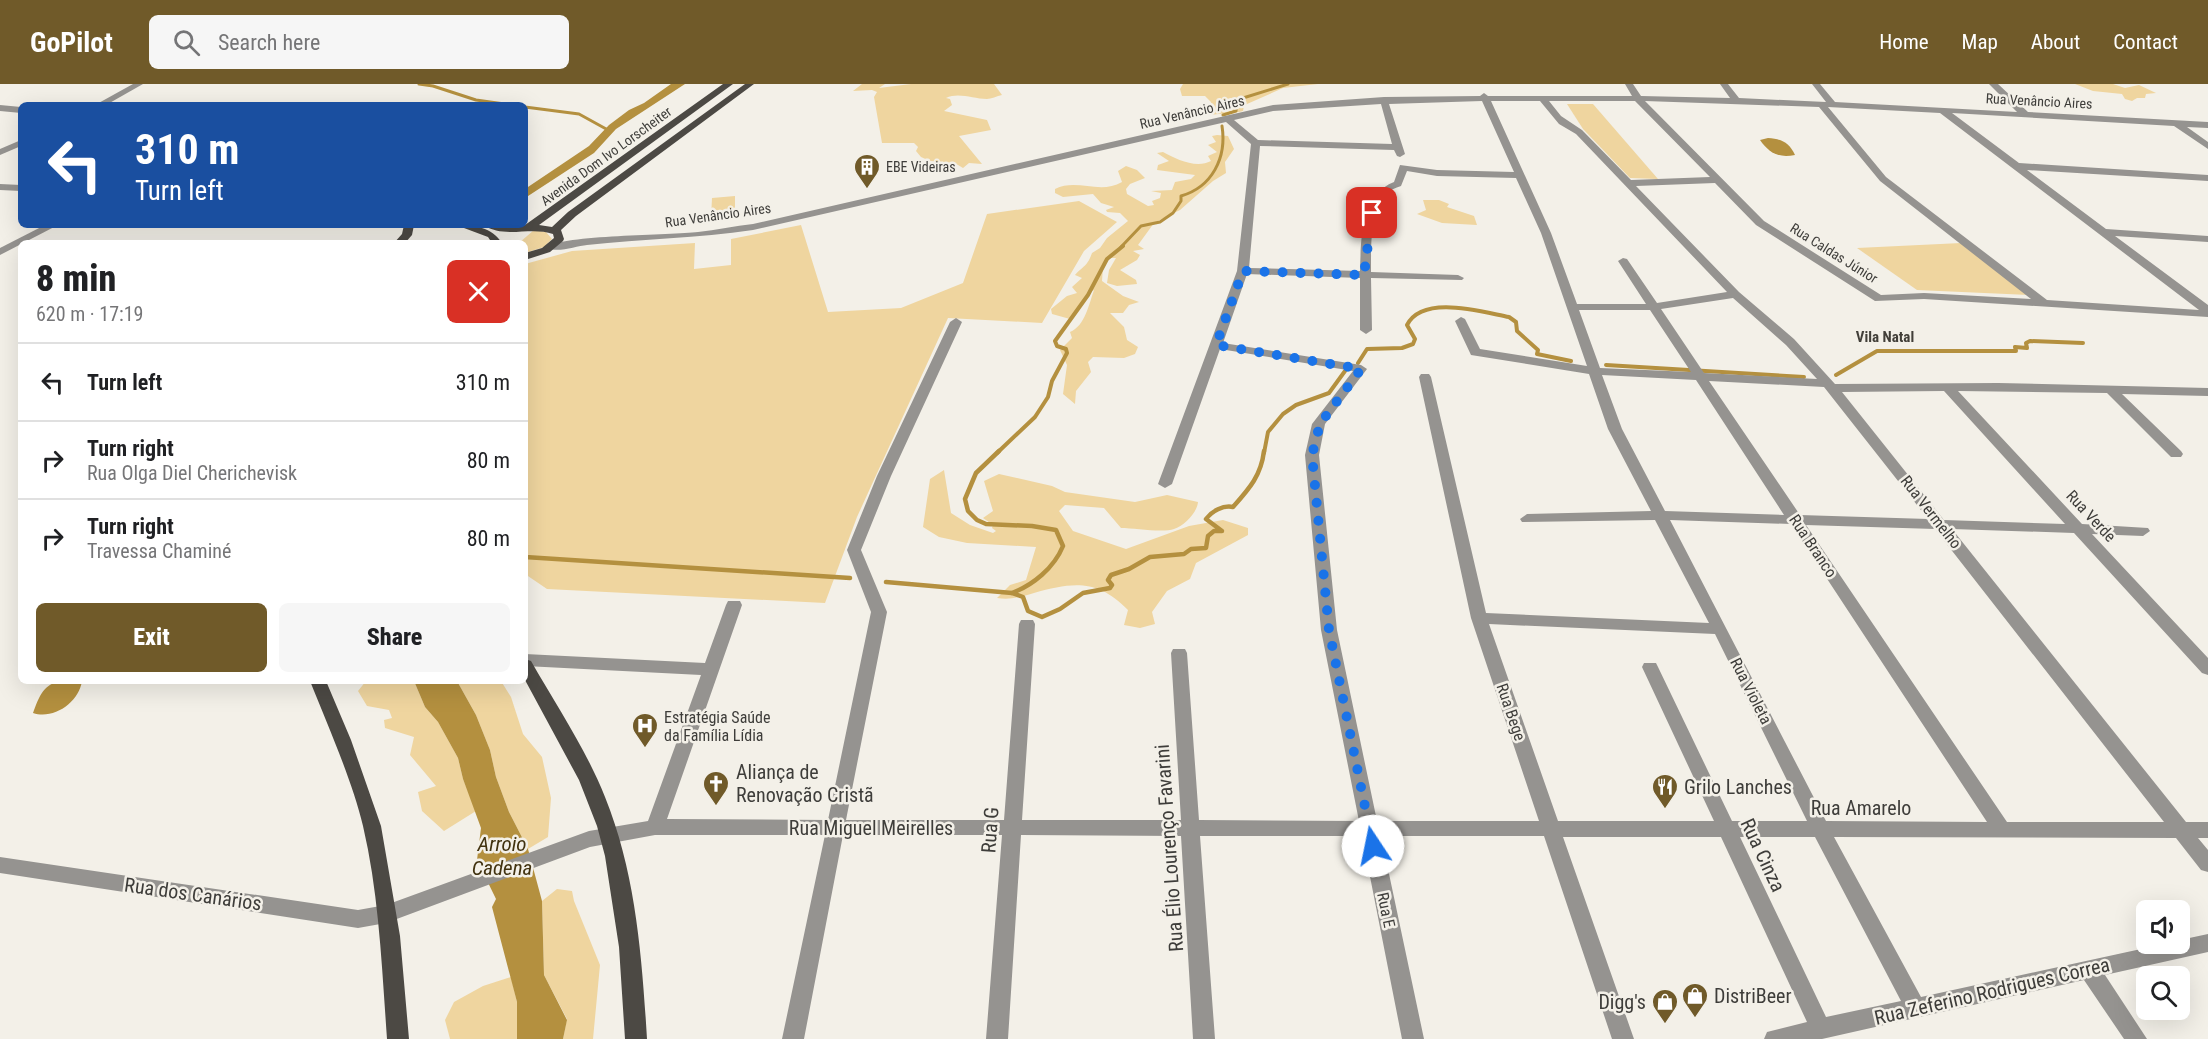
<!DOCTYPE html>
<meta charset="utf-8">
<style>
body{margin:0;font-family:"Roboto Condensed",sans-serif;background:#f6f6f6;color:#202124;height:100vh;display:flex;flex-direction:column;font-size:22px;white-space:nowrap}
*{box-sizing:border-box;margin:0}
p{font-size:20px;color:#757577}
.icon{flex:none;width:33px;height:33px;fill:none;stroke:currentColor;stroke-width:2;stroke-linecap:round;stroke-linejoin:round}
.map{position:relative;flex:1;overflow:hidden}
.side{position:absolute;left:18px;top:156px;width:510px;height:444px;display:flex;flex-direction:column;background:#fff;border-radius:9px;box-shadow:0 6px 24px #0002}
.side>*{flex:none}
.guide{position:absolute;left:18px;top:18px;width:510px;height:126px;border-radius:9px;box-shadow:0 6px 24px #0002;background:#1a4fa0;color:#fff;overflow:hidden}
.fabs{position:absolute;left:2136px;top:816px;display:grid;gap:12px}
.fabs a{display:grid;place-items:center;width:54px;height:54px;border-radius:9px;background:#fff;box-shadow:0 6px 24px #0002;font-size:30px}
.pin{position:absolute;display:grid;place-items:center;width:51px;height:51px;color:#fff;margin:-26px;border-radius:12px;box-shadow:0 3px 9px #0006}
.me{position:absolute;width:66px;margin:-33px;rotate:349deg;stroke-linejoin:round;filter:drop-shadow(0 0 4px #0008)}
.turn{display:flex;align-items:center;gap:21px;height:126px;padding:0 18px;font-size:27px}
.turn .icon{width:78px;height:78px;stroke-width:2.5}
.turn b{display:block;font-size:42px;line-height:51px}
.round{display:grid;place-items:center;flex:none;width:63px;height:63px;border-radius:9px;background:#f6f6f6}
.summary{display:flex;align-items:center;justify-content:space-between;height:102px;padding:0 18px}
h1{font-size:36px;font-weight:800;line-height:45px}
.button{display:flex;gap:12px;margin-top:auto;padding:12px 18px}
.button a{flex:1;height:69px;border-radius:9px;background:#705a29;color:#fff;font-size:24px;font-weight:800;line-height:69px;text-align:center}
.button a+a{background:#f6f6f6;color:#202124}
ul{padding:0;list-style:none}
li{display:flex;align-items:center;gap:18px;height:78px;padding:0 18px;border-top:2px solid #e0e0e0}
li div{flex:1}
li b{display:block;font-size:22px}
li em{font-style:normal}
header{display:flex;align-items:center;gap:36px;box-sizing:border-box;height:84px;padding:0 30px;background:#705a29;color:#fff}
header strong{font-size:28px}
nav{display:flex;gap:33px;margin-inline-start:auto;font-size:21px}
.search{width:420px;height:54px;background:#f6f6f6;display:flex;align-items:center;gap:15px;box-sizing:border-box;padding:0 21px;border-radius:9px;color:#757577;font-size:22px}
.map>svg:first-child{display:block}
</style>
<header>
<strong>GoPilot</strong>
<div class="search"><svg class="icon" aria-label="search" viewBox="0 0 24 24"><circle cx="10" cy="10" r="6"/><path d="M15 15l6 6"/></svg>Search here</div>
<nav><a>Home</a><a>Map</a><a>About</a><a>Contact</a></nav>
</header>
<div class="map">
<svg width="2208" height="955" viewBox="0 0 2208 955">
<rect width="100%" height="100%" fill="#f3f0e8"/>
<!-- green -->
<g fill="#efd59f">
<path d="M862,0H885L879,4L911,0H994L1002,11C997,12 991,15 987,15C973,15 959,8 946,14L950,15L952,21L944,27L987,36L991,46L959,52L982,80L969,79L963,84L953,78L950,82H941L939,78L930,77L921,73L916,67L918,63L914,59H882L874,13L877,8L872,6L853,7Z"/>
<path d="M1183,0H1318L1283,4L1247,20L1244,22L1243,27L1239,28L1199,32L1187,30L1195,26L1209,25L1211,18L1205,12H1182L1180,5Z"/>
<path d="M2075,0H2113L2125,4L2139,1L2156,9L2146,10L2145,14H2137L2132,17L2125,15L2122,10L2093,7Z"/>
<path d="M1567,20H1593L1658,95L1630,94L1583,45Z"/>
<path d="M1217,51L1228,52L1234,65L1225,78L1226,89L1213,97L1180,126L1154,139L1138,161L1144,165L1133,167L1140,171L1137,176L1120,186L1136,196L1137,200L1117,202L1107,199L1109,186L1116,174H1110L1103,183L1102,197L1123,212L1139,218L1129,221L1123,229H1110L1124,243L1127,256L1138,263L1135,270L1124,274L1093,273L1088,278L1091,288L1076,307L1075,320L1063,310L1067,281L1060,266L1072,254L1070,248C1085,242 1089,220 1094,206L1087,210L1070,235L1052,230L1051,225L1067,212L1077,209L1072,203L1082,194L1075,191C1084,181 1087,183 1092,169L1100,164L1107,154L1128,137L1120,129L1107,128L1106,126L1114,123L1101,119L1093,110L1063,113L1055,109V105C1077,94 1100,111 1122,98L1118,87L1126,82L1137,86L1145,94L1130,100L1126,105L1127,110L1148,122L1154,121L1152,117L1160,114L1161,109L1151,107L1172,106L1175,98L1191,95L1195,91L1157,86L1158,81L1169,77L1157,69L1163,68C1176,75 1196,85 1211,77L1208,72L1217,68L1208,61L1216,58L1212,52Z"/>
<path d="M735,112V132L711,134L712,114Z"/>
<path d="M1423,116H1439L1449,120L1447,123L1474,132L1477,141L1442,139L1417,130L1426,126Z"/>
<path d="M1079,117L1117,138L1084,167L1042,239L948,234L857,433L825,519L547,505L525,490V180L572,167L695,159L694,185L731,181V155L801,141L828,228L901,224L963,199L987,130Z"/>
<path d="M534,146L546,148L552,155L544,163L525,169V159H519Z"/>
<path d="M1961,159L2029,211L1917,206L1857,164Z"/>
<path d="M944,386L951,429L970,441L993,449L996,447L992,444L993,441L983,434L993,427L984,397L999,390L1052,402L1065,408L1135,418L1167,411L1198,418C1197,429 1184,442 1174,445C1163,449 1134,444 1121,444L1104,424L1065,421L1059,427L1073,447L1126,465L1189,442L1223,436L1248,444V451L1196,479L1190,495L1167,507L1152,528L1155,540L1140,544L1124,541L1128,526C1098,495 1073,498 1034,509C1020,513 1011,516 997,514L1010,501L1026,496L1036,463L967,459L939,453L923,443L930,395Z"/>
<path d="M366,597H414L425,623L438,638L458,674L463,695L476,727L444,747L422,727L418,708L436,702L410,671L414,653L385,644L384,636L392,634L389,626L367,622L358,607Z"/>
<path d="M457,597H501L511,613L523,650L542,673L551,714L548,753L528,765L509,728L496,693L490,666L476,631Z"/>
<path d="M557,805L572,807L574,817L600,881L593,955H563L567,935L544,891L542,817Z"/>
<path d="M511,893L517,918V955H450L445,936L454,918L483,902Z"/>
</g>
<!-- water -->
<g fill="#b4903f">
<path d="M671,0H685L616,45L594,69L525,114V105L589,62L609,41L629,26L644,19Z"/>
<path d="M1768,54C1781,55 1789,58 1795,71C1779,74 1770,70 1760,56Z"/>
<path d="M58,597H82C79,618 54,636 33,629C39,613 42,603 58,597Z"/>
<path d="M414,597H457L476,631L490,666L496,693L509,728L528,765L542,817L544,891L567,936L563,955H517V918L492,823L496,815L477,776L481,744L463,695L458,674L438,638L425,623Z"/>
</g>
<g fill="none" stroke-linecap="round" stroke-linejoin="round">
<!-- stream-far2 -->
<g stroke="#b4903f" stroke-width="3">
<path d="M419,0L433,2L476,16L511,21"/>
<path d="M525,23L579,30L608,46"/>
<path d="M1223,31L1236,27L1237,17L1243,14L1288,0"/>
<path d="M1121,163L1141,142L1160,138L1173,129L1181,117V112C1212,103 1227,74 1222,42"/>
</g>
<!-- stream-far1 -->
<g stroke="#b4903f" stroke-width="4">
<path d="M1358,279L1367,265L1402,264L1413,260L1415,255L1407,241C1423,210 1482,228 1509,233L1516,238L1517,247L1538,266L1537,270L1571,277"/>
<path d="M1606,281L1804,293"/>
<path d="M1836,291L1877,267H2016L2015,263L2027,264L2026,259L2030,257L2083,259"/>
<path d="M997,369L1035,333L1048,313L1052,297L1067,269L1066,265L1057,262L1055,257L1088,211L1107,175L1123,162"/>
<path d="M1264,369L1268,348L1283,330L1296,321L1329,309L1345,287"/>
</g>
<!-- stream -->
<g stroke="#b4903f" stroke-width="4.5">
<path d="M999,367L976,389L965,415L968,427L977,436L986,440L1032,442L1056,446L1063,462C1054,484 1033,501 1012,509"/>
<path d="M525,473L850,494"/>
<path d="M886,498L1012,509L1023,513L1028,527L1042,533L1060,525L1083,509L1110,504L1112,501L1108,496L1111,491L1129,485L1150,473L1184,470L1191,465L1206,464L1208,452L1214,447H1222L1206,435C1212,427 1223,421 1233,423C1249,405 1261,392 1264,367"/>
</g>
<!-- minor -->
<g fill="#959390" fill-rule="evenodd">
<path d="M133,0H143L106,21H95Z"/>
<path d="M1625,0H1633L1641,12L1730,14L1720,0H1728L1739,14L1826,18L1812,0H1820L1835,18L2017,28L1989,0H1998L2028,28L2208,38V44L2187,43L2208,58V65L2174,42L1952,29L2019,79L2208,91V97L2027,86L2106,145L2208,152V158L2115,152L2208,221V233L1924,215L1875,217L1756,141L1715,99L1636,102L1739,208L1794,255L1835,300L1998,299L2208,304V312L2122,310L2181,367L2183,370L2181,373H2171L2107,309L1958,307L2082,440L2148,444L2150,447L2143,452L2092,450L2208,574V591L2202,589L2074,449L1952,445L2186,738H2208V754H2198L2208,766V788L2201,786L2176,754L1834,753L1921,913L2164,860H2180V856L2208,850V868L2105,891L2147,955H2124L2084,896L1822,955H1764L1767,948L1807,938L1721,753H1563L1634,955H1612L1544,752H1381L1424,955H1402L1362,752H1200L1215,955H1193L1181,752L1021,751L1008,955H986L1002,751H843L804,955H782L825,751H655L590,763L386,839L358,844L0,789V773L358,826L386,821L589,747L648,737L701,591L525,582V570L705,579L726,521L728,517H740L742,521L667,735L828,736L871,528L847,466L877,392L950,238L956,234L962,238L891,392L861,466L887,528L846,736H1004L1019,540L1021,536H1033L1035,540L1022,736H1181L1171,569L1173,565H1185L1187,569L1199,736L1359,737L1321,546L1305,371L1312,340L1353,287L1220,265L1172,400L1165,404L1158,400L1237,187L1251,60L1226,38L753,146C698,154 642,155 587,161C576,162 555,170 547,163C561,151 672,151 698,148C716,146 735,142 753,140L1273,21L1384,13L1480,12L1484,9L1488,12H1632ZM1482,17L1514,88L1437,86L1400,81L1394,98C1360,111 1361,157 1360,187L1249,184L1260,62L1394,66L1397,72L1400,73L1405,70L1389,20ZM1491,17H1540L1559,40L1576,50L1727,208L1657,219L1627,175L1623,174L1618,177L1646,220H1577L1551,149ZM1549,17H1635L1710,93L1631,96L1582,46L1561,32ZM1645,17L1819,23L1880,97L2031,215L1924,209L1881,211L1764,137ZM1381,20L1392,60L1258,56L1234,36L1273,27ZM1828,23L1940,29L2199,226L2047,216L1886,93ZM1407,87L1437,92L1516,94L1541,149L1587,282L1480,265L1465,235L1461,233L1455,237L1471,271L1589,290L1608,345L1651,427L1527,430L1520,435L1522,438L1655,436L1709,539L1486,529L1431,293L1429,290H1421L1419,293L1471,534L1539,737H1377L1337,546L1319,371L1325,340L1367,285L1361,281L1223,259L1247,190L1360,194V246L1366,250L1372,246L1371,194L1462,196L1464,194L1458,191L1371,188C1371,165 1370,131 1384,111C1388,106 1396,104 1401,102ZM1733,214L1786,261L1817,295L1704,289L1661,225ZM1579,226H1650L1691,288L1600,284ZM1602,291L1696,296L1784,431L1665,427L1622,345ZM1709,297L1824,303L1928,435L1800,431ZM1944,307L2065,440L1944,436L1842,308ZM1670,436L1791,440L1987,738L1826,737ZM1806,441L1935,445L2164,738H2007ZM1489,540L1715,550L1807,737H1732L1658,583L1656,579H1644L1642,583L1714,737H1558ZM1740,753H1815L1901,917L1826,933Z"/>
<path d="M0,21L21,23V29L0,27Z"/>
<path d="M21,56V62L0,71V65Z"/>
<path d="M0,100L21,101V107L0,106Z"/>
<path d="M45,141H58L0,171V164Z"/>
</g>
<!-- major -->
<g fill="#4c4944" fill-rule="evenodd">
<path d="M723,0H733L539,141L552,143L568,128L745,0H754L576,132L561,146L564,155L563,157L550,168L525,176V169L542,164L554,154L553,150C531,142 503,155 484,141H525Z"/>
<path d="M404,141H414L412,151L405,159H394L402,150Z"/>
<path d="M456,141C474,141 492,143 502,159H492L488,153Z"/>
<path d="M525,575L531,577C556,621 586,665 605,713C636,790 642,873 647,955H625L619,863L605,772L597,742L579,696L525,596Z"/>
<path d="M310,597H326L351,656L381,742L400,852L409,955H387C382,885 379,810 363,742C352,696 328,642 310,597Z"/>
</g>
</g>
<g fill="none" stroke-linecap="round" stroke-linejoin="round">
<!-- route -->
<path stroke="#1a73e8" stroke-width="10" stroke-dasharray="0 18" d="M1372,129L1364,191L1243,187L1216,261L1361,285L1320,340L1312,371L1329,546L1373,762"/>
</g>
<!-- icons -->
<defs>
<symbol id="building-pin" viewBox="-11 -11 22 30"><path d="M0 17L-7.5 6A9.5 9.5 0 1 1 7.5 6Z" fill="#705a29" stroke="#f3f0e8"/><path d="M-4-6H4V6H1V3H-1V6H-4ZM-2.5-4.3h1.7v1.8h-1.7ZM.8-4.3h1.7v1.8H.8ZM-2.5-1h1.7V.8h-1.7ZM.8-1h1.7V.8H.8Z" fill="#fff"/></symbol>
<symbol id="hospital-pin" viewBox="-11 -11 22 30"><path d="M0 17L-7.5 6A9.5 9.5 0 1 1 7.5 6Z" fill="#705a29" stroke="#f3f0e8"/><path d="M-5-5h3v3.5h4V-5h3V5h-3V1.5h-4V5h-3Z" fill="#fff"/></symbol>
<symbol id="church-pin" viewBox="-11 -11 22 30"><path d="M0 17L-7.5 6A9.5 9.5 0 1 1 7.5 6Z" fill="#705a29" stroke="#f3f0e8"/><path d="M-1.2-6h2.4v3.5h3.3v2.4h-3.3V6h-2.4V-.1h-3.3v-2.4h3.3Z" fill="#fff"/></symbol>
<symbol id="restaurant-pin" viewBox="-11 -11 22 30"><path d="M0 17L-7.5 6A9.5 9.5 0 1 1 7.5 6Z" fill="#705a29" stroke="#f3f0e8"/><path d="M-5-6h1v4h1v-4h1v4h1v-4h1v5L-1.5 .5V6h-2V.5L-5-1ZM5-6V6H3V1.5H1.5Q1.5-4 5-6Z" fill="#fff"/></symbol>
<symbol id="shop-pin" viewBox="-11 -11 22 30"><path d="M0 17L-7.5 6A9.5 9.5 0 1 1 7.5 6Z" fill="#705a29" stroke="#f3f0e8"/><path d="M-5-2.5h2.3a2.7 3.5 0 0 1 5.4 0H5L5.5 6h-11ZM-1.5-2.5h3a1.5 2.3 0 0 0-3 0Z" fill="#fff"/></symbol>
</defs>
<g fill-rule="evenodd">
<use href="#building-pin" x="852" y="68" width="30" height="40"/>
<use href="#hospital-pin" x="630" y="627" width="30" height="40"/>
<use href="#church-pin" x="701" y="685" width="30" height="40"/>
<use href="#restaurant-pin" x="1650" y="688" width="30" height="40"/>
<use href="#shop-pin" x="1680" y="897" width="30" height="40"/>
<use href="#shop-pin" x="1650" y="903" width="30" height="40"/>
</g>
<g text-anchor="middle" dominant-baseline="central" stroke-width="5" stroke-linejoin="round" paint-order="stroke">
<!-- far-street labels -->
<g font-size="14" fill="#3e3d3a" stroke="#f3f0e8">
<text transform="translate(2039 17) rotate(3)">Rua Venâncio Aires</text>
<text transform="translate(1192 28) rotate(-13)">Rua Venâncio Aires</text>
<text transform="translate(606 72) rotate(-36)">Avenida Dom Ivo Lorscheiter</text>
<text transform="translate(718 131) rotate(-8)">Rua Venâncio Aires</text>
<text transform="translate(1834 169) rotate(32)">Rua Caldas Júnior</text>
</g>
<!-- far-poi labels -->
<g font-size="14" fill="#3e3d3a" stroke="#f3f0e8" text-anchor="start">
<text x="886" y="83">EBE Videiras</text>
</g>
<!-- far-neighbourhood labels -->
<g font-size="15" font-weight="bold" fill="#423f39" stroke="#f3f0e8">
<text x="1885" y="253">Vila Natal</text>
</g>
<!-- street labels -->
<g font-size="16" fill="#3e3d3a" stroke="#f3f0e8">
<text transform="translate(1931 428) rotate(52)">Rua Vermelho</text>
<text transform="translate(2091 432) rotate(47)">Rua Verde</text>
<text transform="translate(1813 462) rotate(56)">Rua Branco</text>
<text transform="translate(1751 607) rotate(63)">Rua Violeta</text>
<text transform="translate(1511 628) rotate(71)">Rua Bege</text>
<text transform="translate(1386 826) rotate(78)">Rua E</text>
</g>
<!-- poi labels -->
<g font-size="16" fill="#3e3d3a" stroke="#f3f0e8" text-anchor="start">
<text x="664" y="633">Estratégia Saúde<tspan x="664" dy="18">da Família Lídia</tspan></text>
</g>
<!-- near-poi labels -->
<g font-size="20" fill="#3e3d3a" stroke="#f3f0e8" text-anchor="start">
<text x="736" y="688">Aliança de<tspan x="736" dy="23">Renovação Cristã</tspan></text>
<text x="1684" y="703">Grilo Lanches</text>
<text x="1714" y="912">DistriBeer</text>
<text x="1646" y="918" text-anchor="end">Digg's</text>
</g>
<!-- near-street labels -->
<g font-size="20" fill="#3e3d3a" stroke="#f3f0e8">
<text x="1861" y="724">Rua Amarelo</text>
<text x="871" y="744">Rua Miguel Meirelles</text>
<text transform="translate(990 746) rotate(-86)">Rua G</text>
<text transform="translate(1169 764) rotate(-94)">Rua Élio Lourenço Favarini</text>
<text transform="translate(1763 771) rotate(65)">Rua Cinza</text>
<text transform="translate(193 810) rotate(8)">Rua dos Canários</text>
<text transform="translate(1992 907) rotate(-13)">Rua Zeferino Rodrigues Correa</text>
</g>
<!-- near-water labels -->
<g font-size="21" font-style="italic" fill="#41320f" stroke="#f3f0e8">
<text x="502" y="760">Arroio<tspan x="502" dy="24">Cadena</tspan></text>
</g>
</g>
</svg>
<div class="fabs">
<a><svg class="icon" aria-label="sound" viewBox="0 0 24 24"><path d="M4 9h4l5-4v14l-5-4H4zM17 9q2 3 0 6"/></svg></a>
<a><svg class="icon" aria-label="search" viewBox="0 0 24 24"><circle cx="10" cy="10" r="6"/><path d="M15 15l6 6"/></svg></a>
</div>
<div class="pin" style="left:1372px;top:129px;background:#d93025"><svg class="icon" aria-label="arrive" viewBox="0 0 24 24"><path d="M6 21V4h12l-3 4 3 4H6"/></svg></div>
<svg class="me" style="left:1373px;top:762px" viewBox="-20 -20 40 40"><circle r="19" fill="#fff"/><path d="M0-13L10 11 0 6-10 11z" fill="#1a73e8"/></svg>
<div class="guide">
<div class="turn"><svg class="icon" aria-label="left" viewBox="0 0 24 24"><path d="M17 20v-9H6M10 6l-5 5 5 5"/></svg><div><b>310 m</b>Turn left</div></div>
</div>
<section class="side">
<div class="summary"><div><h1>8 min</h1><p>620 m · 17:19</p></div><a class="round" style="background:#d93025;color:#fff"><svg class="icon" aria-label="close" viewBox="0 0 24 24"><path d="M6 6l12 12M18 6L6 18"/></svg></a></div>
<ul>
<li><svg class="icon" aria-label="left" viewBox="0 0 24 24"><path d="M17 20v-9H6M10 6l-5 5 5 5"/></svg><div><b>Turn left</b></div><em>310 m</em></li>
<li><svg class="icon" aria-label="right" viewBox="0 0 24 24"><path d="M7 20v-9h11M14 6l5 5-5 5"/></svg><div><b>Turn right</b><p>Rua Olga Diel Cherichevisk</p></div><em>80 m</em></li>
<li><svg class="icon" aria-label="right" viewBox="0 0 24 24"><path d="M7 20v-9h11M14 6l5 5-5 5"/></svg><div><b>Turn right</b><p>Travessa Chaminé</p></div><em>80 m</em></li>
</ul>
<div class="button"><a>Exit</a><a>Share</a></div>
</section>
</div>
